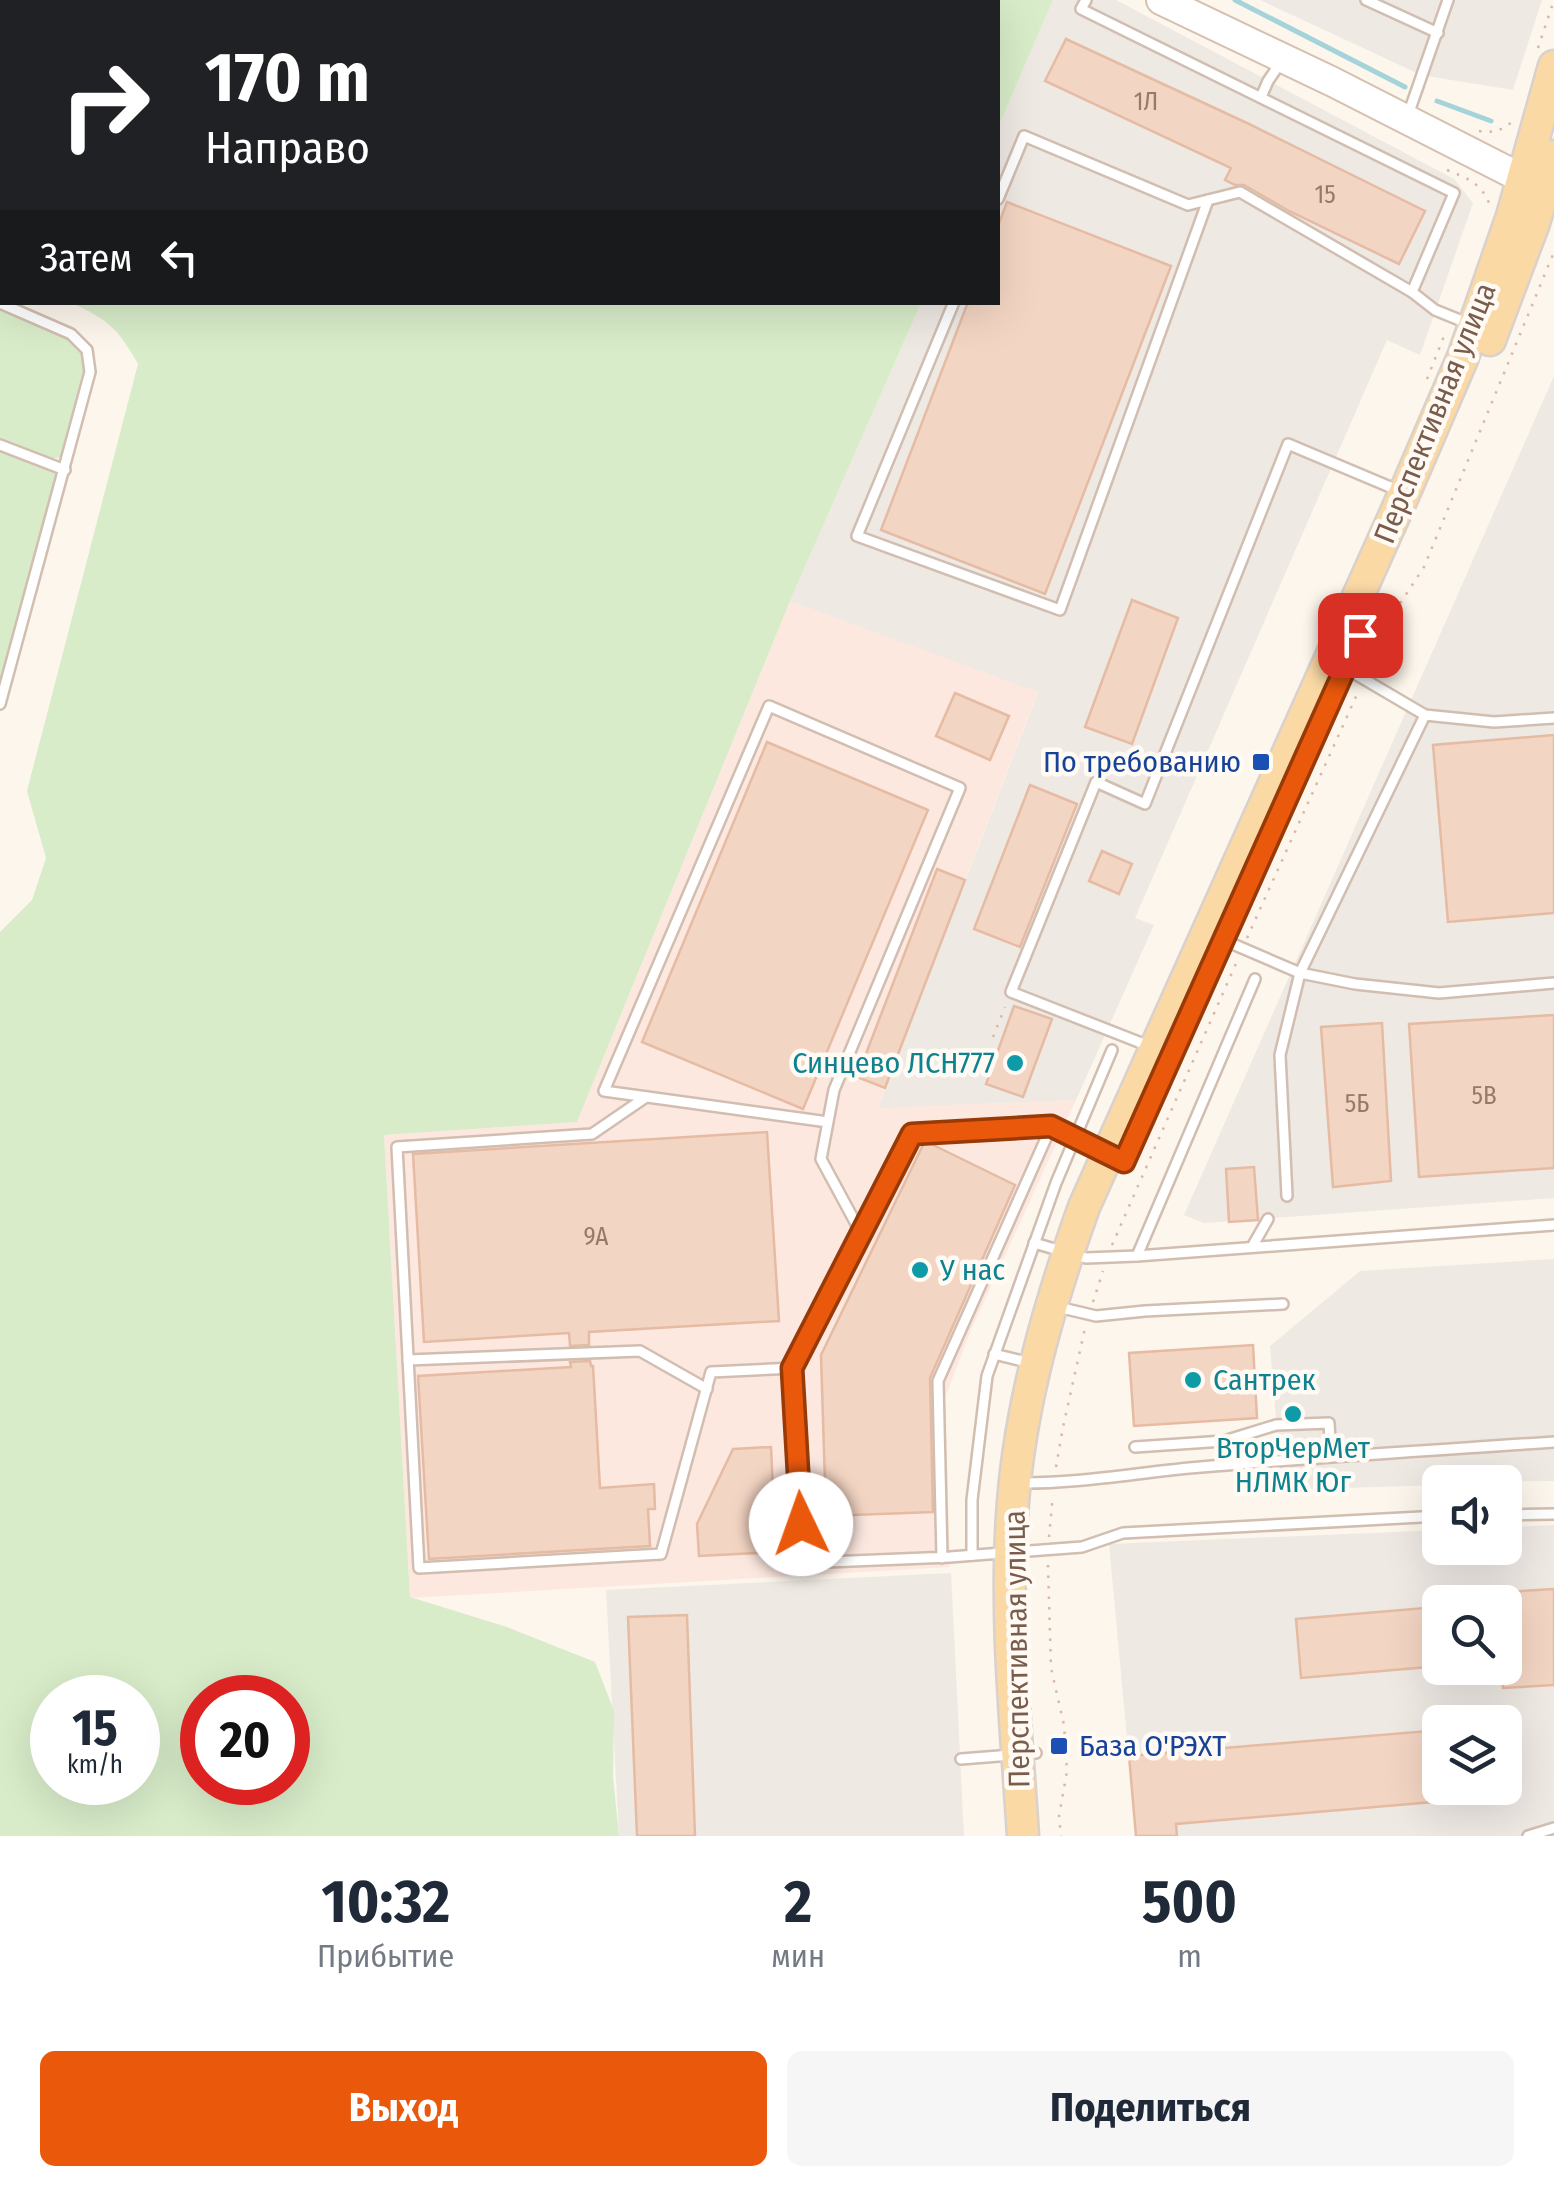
<!DOCTYPE html>
<html lang="ru">
<meta charset="utf-8">
<style>
body{margin:0;font-family:"Fira Sans Condensed",sans-serif;background:#f6f6f7;color:#1f2937;height:100vh;display:flex;flex-direction:column;font-size:38px;white-space:nowrap}
*{box-sizing:border-box;margin:0}
p{font-size:32px;color:#747a83}
.icon{flex:none;width:55px;height:55px;fill:none;stroke:currentColor;stroke-width:2;stroke-linecap:round;stroke-linejoin:round}
.map{position:relative;height:1836px;overflow:hidden}
.drawer{display:flex;flex-direction:column;background:#fff;flex:1}
.drawer>*{flex:none}
.top-card{position:absolute;left:0px;top:0px;width:1000px;height:305px;box-shadow:0 10px 40px #0002;background:#202124;color:#fff;overflow:hidden}
.buttons{position:absolute;left:1422px;top:1465px;display:grid;gap:20px}
.buttons a{display:grid;place-items:center;width:100px;height:100px;border-radius:15px;background:#fff;box-shadow:0 10px 40px #0002;font-size:50px}
.speed{position:absolute;left:30px;top:1675px;display:flex;gap:20px;font-size:50px;font-weight:700;text-align:center}
.speed>*{display:grid;place-content:center;width:130px;height:130px;border-radius:50%;background:#fff;box-shadow:0 10px 40px #0002;line-height:1}
.speed small{font-size:25px;font-weight:400}
.speed .limit{border:15px solid #d22;background:#fff;color:#111}
.pin{position:absolute;display:grid;place-items:center;width:85px;height:85px;color:#fff;margin:-42px;border-radius:20px;box-shadow:0 5px 15px #0006}
.me{position:absolute;width:110px;margin:-55px;rotate:357deg;stroke-linejoin:round;filter:drop-shadow(0 0 8px #0008)}
.turn{display:flex;align-items:center;gap:35px;height:210px;padding:0 40px;font-size:45px}
.turn .icon{width:130px;height:130px;stroke-width:2.5}
.turn b{display:block;font-size:70px;line-height:85px}
.then{display:flex;align-items:center;height:95px;padding:0 40px;background:#0003;gap:20px;font-size:38px}
.eta{display:flex;justify-content:space-evenly;align-items:center;height:170px;text-align:center}
.eta b{font-size:60px;font-weight:700;line-height:70px}
.action{display:flex;gap:20px;margin-top:auto;padding:20px 40px}
.action a{flex:1;height:115px;border-radius:15px;background:#ea580c;color:#fff;font-size:40px;font-weight:700;line-height:115px;text-align:center}
.action a+a{background:#f6f6f7;color:#1f2937}
.map>svg:first-child{display:block}
</style>
<div class="map">
<svg width="1554" height="1836" viewBox="0 0 1554 1836">
<rect width="100%" height="100%" fill="#fdf6ec"/>
<!-- commercial -->
<path fill="#fde8e0" d="M790,601L1038,691L878,1107L1076,1100L971,1330L945,1398L950,1567L410,1598L384,1135L577,1122Z"/>
<!-- industrial -->
<g fill="#efe9e4" fill-rule="evenodd">
<path d="M1053,0H1116L1454,179L1473,203L1420,355L1387,340L1135,918L1154,925L1076,1100L878,1108L1038,692L790,601L921,303L998,302V128Z"/>
<path d="M1260,0H1542L1513,90L1421,75Z"/>
<path d="M1554,376V1198L1204,1223L1184,1215Z"/>
<path d="M1554,1259V1481L1440,1482V1485L1282,1490L1270,1346L1360,1271Z"/>
<path d="M1554,1525V1836H1136L1109,1544L1440,1530V1548H1505V1527ZM1440,1602H1505V1668H1440ZM1440,1722H1505V1788H1440Z"/>
<path d="M951,1573L964,1836H619L606,1590Z"/>
</g>
<!-- green -->
<g fill="#d8ecc9" fill-rule="evenodd">
<path d="M0,0H1053L998,128V2H2V268L0,267Z"/>
<path d="M72,303H921L790,601L577,1122L384,1135L410,1597L507,1627L595,1662L614,1711L613,1777L619,1836H0V932L32,900L46,858L27,791L138,364C118,328 108,320 72,303ZM52,1698H138V1782H52ZM202,1698H288V1782H202Z"/>
<path d="M0,307C19,315 64,330 77,344C96,366 70,431 63,457L49,459L0,440Z"/>
<path d="M0,451L48,468L57,475L58,483L0,697Z"/>
</g>
<g fill="none" stroke-linecap="round" stroke-linejoin="round">
<!-- stream -->
<g stroke="#a5d3da" stroke-width="5">
<path d="M1235,0L1405,87"/>
<path d="M1437,101L1491,121"/>
</g>
</g>
<!-- building -->
<g fill="#f3d5c3" stroke="#e6bba3" stroke-width="2.5">
<path d="M1066,39L1247,123L1425,211L1399,264L1289,211L1244,185H1235L1225,180L1231,168L1045,81Z"/>
<path d="M1007,202L1171,266L1045,594L881,530L968,302H998V226Z"/>
<path d="M1132,600L1178,618L1132,744L1085,727Z"/>
<path d="M955,693L1009,716L990,760L936,736Z"/>
<path d="M1554,735V913L1448,922L1433,745Z"/>
<path d="M767,742L928,810L803,1109L642,1042Z"/>
<path d="M1030,785L1077,804L1020,947L974,929Z"/>
<path d="M1102,851L1132,864L1119,894L1089,881Z"/>
<path d="M937,869L965,880L885,1088L857,1077Z"/>
<path d="M1014,1006L1052,1019L1023,1097L986,1084Z"/>
<path d="M1554,1015V1168L1419,1177L1409,1024Z"/>
<path d="M1382,1023L1391,1181L1333,1187L1321,1027Z"/>
<path d="M767,1132L779,1321L589,1332V1345L570,1346L569,1333L424,1342L413,1154Z"/>
<path d="M925,1141L1015,1185L930,1378L933,1512L826,1516L821,1355Z"/>
<path d="M1254,1167L1258,1220L1229,1222L1226,1169Z"/>
<path d="M1253,1345L1257,1418L1134,1426L1129,1353Z"/>
<path d="M590,1361L591,1366H593L600,1488L654,1484L655,1509H648L650,1546L429,1559L418,1376L571,1367L570,1362Z"/>
<path d="M771,1447L776,1552L699,1556L697,1524L733,1449Z"/>
<path d="M1554,1589V1685L1503,1688L1501,1668H1505V1592Z"/>
<path d="M1436,1607L1440,1657L1427,1658L1428,1667L1301,1678L1296,1619Z"/>
<path d="M687,1615L695,1836H637L628,1617Z"/>
<path d="M1440,1730V1788H1491V1797L1176,1824L1177,1836H1136L1129,1756Z"/>
</g>
<g fill="none" stroke-linecap="round" stroke-linejoin="round">
<defs>
<g id="service">
<path d="M1086,0L1081,9L1454,193L1412,292L1435,310L1467,323"/>
<path d="M1366,0L1438,33"/>
<path d="M1261,97L1268,81L1281,62"/>
<path d="M1408,115L1448,0"/>
<path d="M998,199L1024,136L1188,205L1240,192L1412,292"/>
<path d="M954,302L857,536L1060,610L1208,200"/>
<path d="M0,303L71,334L87,350L90,372L0,704"/>
<path d="M0,445L65,470"/>
<path d="M1345,668L1425,715L1494,722L1554,718"/>
<path d="M1214,936L1300,973L1355,984L1439,993L1554,983"/>
<path d="M1172,1055L1011,992L1096,782L1145,804L1288,444L1402,492"/>
<path d="M646,1097L592,1134L397,1147L419,1568L661,1554L711,1372L793,1368"/>
<path d="M828,1122L604,1091L769,706L960,788L834,1090L821,1159L861,1233"/>
<path d="M1051,1127L1124,1162"/>
<path d="M1287,1196L1280,1055L1300,973L1425,715"/>
<path d="M1034,1243L1086,1258L1137,1256L1255,979"/>
<path d="M1252,1247L1268,1219"/>
<path d="M1137,1256L1554,1225"/>
<path d="M1058,1307L1096,1316L1145,1311L1283,1304"/>
<path d="M994,1354L1031,1363"/>
<path d="M408,1360L640,1351L707,1389"/>
<path d="M1135,1447L1224,1441L1276,1425L1329,1423L1331,1457"/>
<path d="M1018,1483C1079,1484 1140,1472 1201,1467C1319,1457 1436,1450 1554,1442"/>
<path d="M1505,1515L1554,1514"/>
<path d="M972,1555V1500L987,1376L1056,1183L1112,1050"/>
<path d="M942,1558L938,1381L1051,1127L911,1134L793,1368L803,1563L950,1557L1082,1547L1123,1533L1440,1516"/>
<path d="M961,1759L1036,1753"/>
<path d="M1528,1836L1554,1828"/>
</g>
<path id="secondary" d="M1161,0L1333,82L1539,187"/>
<g id="primary">
<path d="M1490,340L1534,223L1554,156"/>
<path d="M1023,1836C1016,1725 1004,1613 1013,1502C1021,1400 1050,1302 1084,1207L1404,494L1463,357L1512,216L1554,66"/>
</g>
</defs>
<!-- service casing -->
<use href="#service" stroke="#d1beb0" stroke-width="14"/>
<!-- secondary casing -->
<use href="#secondary" stroke="#d6c0b0" stroke-width="32"/>
<!-- primary casing -->
<use href="#primary" stroke="#dad1cd" stroke-width="35"/>
<!-- path -->
<g stroke="#d9b8a5" stroke-width="2.5" stroke-dasharray="2.5 8" stroke-linecap="butt">
<path d="M1538,48L1554,0"/>
<path d="M1479,131C1493,133 1502,131 1513,121"/>
<path d="M1447,170C1467,178 1483,184 1490,206"/>
<path d="M1427,379L1446,331"/>
<path d="M1368,669L1386,625L1424,567L1554,252"/>
<path d="M1247,938L1359,690"/>
<path d="M993,1037L1005,1007"/>
<path d="M1112,1245L1238,959"/>
<path d="M1093,1302L1103,1271"/>
<path d="M1056,1467L1063,1427L1085,1328"/>
<path d="M1049,1537L1053,1495"/>
<path d="M1048,1565L1051,1668L1064,1725L1067,1771L1059,1816L1061,1836"/>
</g>
<!-- service -->
<use href="#service" stroke="#fff" stroke-width="9"/>
<!-- secondary -->
<use href="#secondary" stroke="#fff" stroke-width="28"/>
<!-- primary -->
<use href="#primary" stroke="#fbd9a5" stroke-width="30"/>
</g>
<g fill="none" stroke-linecap="round" stroke-linejoin="round">
<defs>
<path id="route" d="M801,1524L792,1368L912,1134L1051,1126L1124,1162L1360,635"/>
</defs>
<!-- route casing -->
<use href="#route" stroke="#983908" stroke-width="25"/>
<!-- route -->
<use href="#route" stroke="#ea580c" stroke-width="18"/>
</g>
<!-- markers -->
<g fill="#1a4fb4" stroke="#fffaf3" stroke-width="4">
<rect x="1251" y="752" width="20" height="20" rx="5"/>
<rect x="1049" y="1736" width="20" height="20" rx="5"/>
</g>
<g fill="#0f9aa8" stroke="#fffaf3" stroke-width="4">
<circle cx="1015" cy="1063" r="10"/>
<circle cx="920" cy="1270" r="10"/>
<circle cx="1193" cy="1380" r="10"/>
<circle cx="1293" cy="1414" r="10"/>
</g>
<g text-anchor="middle" dominant-baseline="central" stroke-width="9" stroke-linejoin="round" paint-order="stroke">
<!-- number labels -->
<g font-size="25" fill="#987a6a">
<text x="1146" y="102">1Л</text>
<text x="1325" y="195">15</text>
<text x="1484" y="1096">5В</text>
<text x="1357" y="1104">5Б</text>
<text x="596" y="1237">9А</text>
</g>
<!-- street labels -->
<g font-size="30" fill="#7a5c4d" stroke="#fffaf3">
<text transform="translate(1435 413) rotate(-68)">Перспективная улица</text>
<text transform="translate(1017 1649) rotate(-91)">Перспективная улица</text>
</g>
<!-- transit labels -->
<g font-size="30" fill="#164399" stroke="#fffaf3" text-anchor="end">
<text x="1241" y="762">По требованию</text>
<text x="1079" y="1746" text-anchor="start">База О'РЭХТ</text>
</g>
<!-- culture labels -->
<g font-size="30" fill="#0d838f" stroke="#fffaf3" text-anchor="start">
<text x="995" y="1063" text-anchor="end">Синцево ЛСН777</text>
<text x="940" y="1270">У нас</text>
<text x="1213" y="1380">Сантрек</text>
<text x="1293" y="1448" text-anchor="middle">ВторЧерМет<tspan x="1293" dy="34">НЛМК Юг</tspan></text>
</g>
</g>
</svg>
<div class="buttons">
<a><svg class="icon" aria-label="sound" viewBox="0 0 24 24"><path d="M4 9h4l5-4v14l-5-4H4zM17 9q2 3 0 6"/></svg></a>
<a><svg class="icon" aria-label="search" viewBox="0 0 24 24"><circle cx="10" cy="10" r="6"/><path d="M15 15l6 6"/></svg></a>
<a><svg class="icon" aria-label="layers" viewBox="0 0 24 24"><path d="M12 4l9 5-9 5-9-5zM3 14l9 5 9-5"/></svg></a>
</div>
<div class="speed"><div>15<small>km/h</small></div><div class="limit">20</div></div>
<div class="pin" style="left:1360px;top:635px;background:#d93025"><svg class="icon" aria-label="arrive" viewBox="0 0 24 24"><path d="M6 21V4h12l-3 4 3 4H6"/></svg></div>
<svg class="me" style="left:801px;top:1524px" viewBox="-20 -20 40 40"><circle r="19" fill="#fff"/><path d="M0-13L10 11 0 6-10 11z" fill="#ea580c"/></svg>
<div class="top-card">
<div class="turn"><svg class="icon" aria-label="right" viewBox="0 0 24 24"><path d="M7 20v-9h11M14 6l5 5-5 5"/></svg><div><b>170 m</b>Направо</div></div>
<div class="then">Затем<svg class="icon" aria-label="left" viewBox="0 0 24 24"><path d="M17 20v-9H6M10 6l-5 5 5 5"/></svg></div>
</div>
</div>
<section class="drawer">
<div class="eta">
<div><b>10:32</b><p>Прибытие</p></div>
<div><b>2</b><p>мин</p></div>
<div><b>500</b><p>m</p></div>
</div>
<div class="action"><a>Выход</a><a>Поделиться</a></div>
</section>
